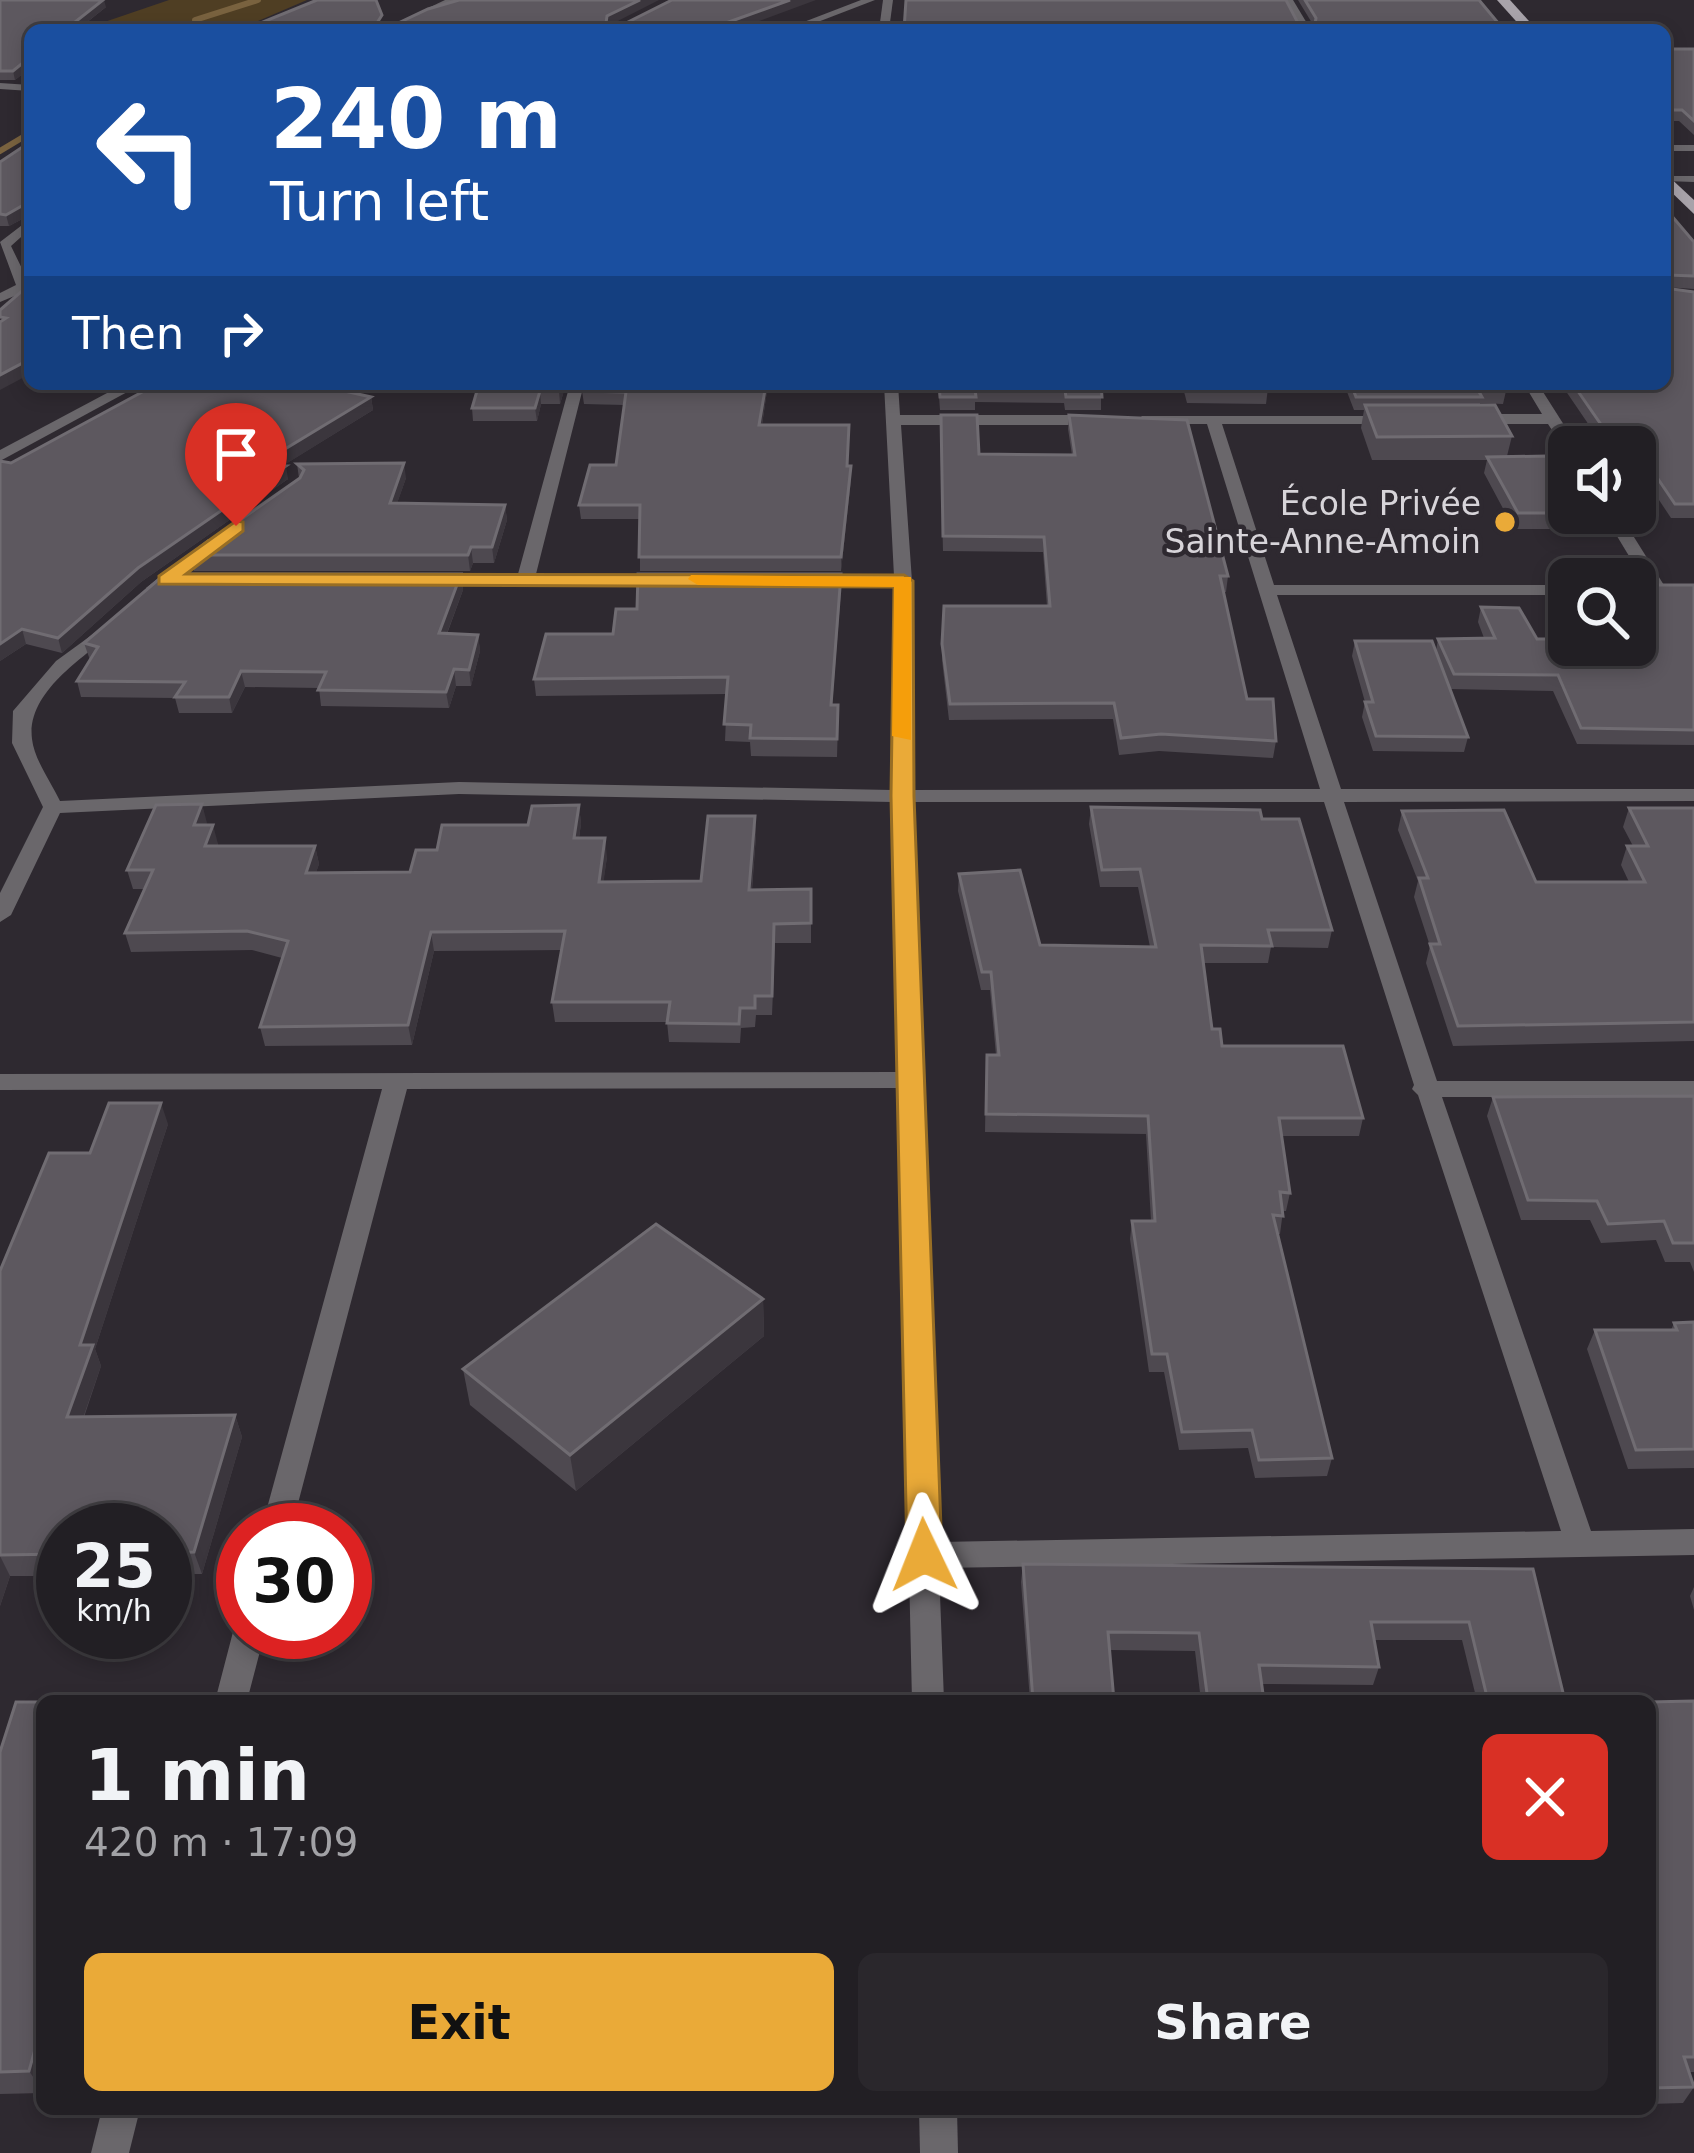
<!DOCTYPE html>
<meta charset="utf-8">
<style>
body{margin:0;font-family:"DejaVu Sans",sans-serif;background:#2a272c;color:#f1f3f6;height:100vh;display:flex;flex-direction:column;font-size:45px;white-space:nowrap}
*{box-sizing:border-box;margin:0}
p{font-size:39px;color:#a2a2a6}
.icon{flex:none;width:66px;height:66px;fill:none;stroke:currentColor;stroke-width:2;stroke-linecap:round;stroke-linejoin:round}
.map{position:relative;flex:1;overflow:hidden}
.panel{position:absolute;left:36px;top:1695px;width:1620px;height:420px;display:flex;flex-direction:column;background:#221f24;border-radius:18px;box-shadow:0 6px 18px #0003,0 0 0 3px #3f3d41}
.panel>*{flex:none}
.top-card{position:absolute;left:24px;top:24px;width:1647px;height:366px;border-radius:18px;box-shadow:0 6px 18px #0003,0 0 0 3px #3f3d41;background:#1a4fa0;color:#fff;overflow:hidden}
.buttons{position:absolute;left:1548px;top:426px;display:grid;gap:24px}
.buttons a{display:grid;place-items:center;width:108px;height:108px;border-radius:18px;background:#221f24;box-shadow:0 6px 18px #0003,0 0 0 3px #3f3d41;font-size:60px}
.speed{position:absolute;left:36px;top:1503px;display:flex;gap:24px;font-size:60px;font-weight:700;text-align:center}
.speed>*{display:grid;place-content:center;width:156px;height:156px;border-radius:50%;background:#221f24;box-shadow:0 6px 18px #0003,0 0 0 3px #3f3d41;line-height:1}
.speed small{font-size:30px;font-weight:400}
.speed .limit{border:18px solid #d22;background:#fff;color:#111}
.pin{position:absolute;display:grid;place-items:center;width:102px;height:102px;color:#fff;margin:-123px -51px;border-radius:50% 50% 50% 0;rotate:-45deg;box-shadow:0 0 12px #0007}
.pin .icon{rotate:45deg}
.me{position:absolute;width:132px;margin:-66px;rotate:358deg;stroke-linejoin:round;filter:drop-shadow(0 0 9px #0008)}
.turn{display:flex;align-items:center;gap:42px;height:252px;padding:0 48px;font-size:54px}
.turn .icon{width:156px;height:156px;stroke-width:2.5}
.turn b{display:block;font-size:84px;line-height:102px}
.then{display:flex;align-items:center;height:114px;padding:0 48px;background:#0003;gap:24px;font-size:45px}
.round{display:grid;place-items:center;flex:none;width:126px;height:126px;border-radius:18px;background:#2a272c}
.head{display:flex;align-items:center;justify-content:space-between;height:204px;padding:0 48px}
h1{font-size:72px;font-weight:700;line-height:90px}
.primary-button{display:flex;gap:24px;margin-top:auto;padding:24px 48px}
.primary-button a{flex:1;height:138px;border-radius:18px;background:#eaaa38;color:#111;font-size:48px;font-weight:700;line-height:138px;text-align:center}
.primary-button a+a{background:#2a272c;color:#f1f3f6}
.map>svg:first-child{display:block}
</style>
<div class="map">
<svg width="1694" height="2153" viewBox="0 0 1694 2153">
<rect width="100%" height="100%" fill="#2e2930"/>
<!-- green -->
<path fill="#4f3e23" d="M169,0H307L237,30H81Z"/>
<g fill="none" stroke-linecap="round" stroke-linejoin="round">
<!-- stream -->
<g stroke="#79623f" stroke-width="6">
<path d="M197,30L195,20L258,0"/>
<path d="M0,151L30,133"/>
</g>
<!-- lane -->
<g fill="#6a676b" fill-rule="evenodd">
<rect x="1665" y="145" width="29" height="6"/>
<path d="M1694,176V182L1665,181L1667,176Z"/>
</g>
<!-- street -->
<g fill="#6a676b" fill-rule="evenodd">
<path d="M445,0H458L395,30H382Z"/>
<path d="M861,0H875L797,30H783Z"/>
<path d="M883,0H893L889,30H879Z"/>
<path d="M1283,0H1293L1311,30H1301Z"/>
<path d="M0,83L30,85V91L0,89Z"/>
<path d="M30,219V229L11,246L30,285V293L24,292L0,302V293L16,285L0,242Z"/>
<path d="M124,384H142L0,461V450Z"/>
<path d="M570,384H584L536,574H667L676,579L673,583H426L423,579L432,574H518Z"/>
<path d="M884,384H898L900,415H1101L1109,420L1101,425H901L912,581V790L1320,789L1207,424H1147L1139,419L1142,416H1400L1403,419L1395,424H1222L1274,585H1569V595H1277L1341,789H1694V801L1344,802L1437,1081H1694V1097H1442L1591,1531L1694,1529V1555L939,1568L944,1701H912L898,1088L407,1089L291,1530H261L382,1089L0,1090V1074L898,1072L892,802L459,794L60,813L11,915L0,922V893L43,807L12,743L13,711L56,661L111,621L117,622V630C85,656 26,692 32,739C34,759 51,782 60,801L459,782L892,790L894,586L810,585L801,580L810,575L894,576ZM912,802H1324L1414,1085L1412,1089L1418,1095L1561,1531L939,1542Z"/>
<path d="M1524,384H1538L1578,447L1565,450L1548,424H1471L1463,419L1471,414H1542Z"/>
<path d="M1603,513H1619L1667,590L1664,594H1652Z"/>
<path d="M208,539L222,543L158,596H146V588Z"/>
<path d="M243,1620V1632H265L247,1701H215L233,1632Z"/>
<path d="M102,2109H140L129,2153H91Z"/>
<path d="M919,2109H957L958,2153H920Z"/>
</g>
<!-- primary -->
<g fill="#a8a3aa" fill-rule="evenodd">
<path d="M1497,0H1510L1537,30H1524Z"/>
<path d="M1665,173L1694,200V214L1665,186Z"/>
</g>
</g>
<!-- wall -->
<g fill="#4e4950">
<path d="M0,0L106,7L15,80H0Z"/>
<path d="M906,0H1286L1298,23H1312L1298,0H1479L1504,30H904Z"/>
<path d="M1665,49H1694V135L1679,121H1669L1665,117Z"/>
<path d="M30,142V215L9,226H0V162Z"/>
<path d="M1665,208L1694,242V289L1665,287Z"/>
<path d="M1694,292V518H1671L1635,464V447H1604L1561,384H1665Z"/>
<path d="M138,384H367L355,393L371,397L373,410L282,466L288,479L141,582L62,653L26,644L0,661L11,463L144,391L140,390Z"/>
<path d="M479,384H566L560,404H541L537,421H473L472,408Z"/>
<path d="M584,384H768L762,425L847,466L851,479L841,571H640V519H581L579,505L616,465L624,405L584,404L582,391Z"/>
<path d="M938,384H1101V410H1065L1064,403L975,402V410H940Z"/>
<path d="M1182,384H1267L1268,388L1266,404L1187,403Z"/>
<path d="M1344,384H1502L1506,391L1503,404L1480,403V405L1512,436L1507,456L1580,513L1576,529H1514L1484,473L1487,460H1372L1361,428L1364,410H1354Z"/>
<path d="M1069,415L1228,576L1226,592H1224L1247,699L1276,741L1273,758L1159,751L1119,755L1113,719L949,720L942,660L944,606H1047L1043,552L943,551L940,429L979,454L1072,455L1068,429Z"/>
<path d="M297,464L406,478L397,503L505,505L507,520L494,563H473L470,571H194L190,555L299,478Z"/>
<path d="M461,574L463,590L447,634L478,635L480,651L471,686H456L449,708L321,706L319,688L245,687L232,713H179L175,698L81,697L77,681L90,660L84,643Z"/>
<path d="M1635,585H1694V745L1577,744L1553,691L1450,689L1468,737L1464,752L1373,751L1362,717L1365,702L1352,656L1355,641L1436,651L1438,639L1484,638L1478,622L1481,607L1537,639L1635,645Z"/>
<path d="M841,590L832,705L838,722L837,757L751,756L750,742L725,741L727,694L536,696L534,679L613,634L637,609Z"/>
<path d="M202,804L206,825L218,844L217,846H315L319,864L316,872H410L437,850L528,825L579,805L581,824L579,838L607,857L603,882L701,881L755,816L756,835L752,890L811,889V943H775L772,1015H756L755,1027L741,1028L740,1043L669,1042L667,1022H555L552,1002L562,950L434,951L412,1045L265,1046L260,1027L282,958L252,950L131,952L125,933L145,889H133L127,870Z"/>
<path d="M1091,807L1262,819L1332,930L1328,948L1271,947L1268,963H1203L1212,1029L1222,1046L1363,1118L1359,1136H1282L1290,1193L1286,1211H1283L1280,1234H1278L1332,1458L1327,1476L1255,1478L1248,1448L1179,1450L1164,1372H1149L1130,1239L1132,1221H1151L1146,1134L985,1132L986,1073L996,1055L990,990H981L958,891L959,874L1040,945L1150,947L1138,887H1100L1089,824Z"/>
<path d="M1629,808H1694V1041L1453,1046L1426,963L1430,946L1414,897L1418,881L1398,830L1402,811L1536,882H1629L1621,865L1627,846H1633L1623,827Z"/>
<path d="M1694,1096V1272L1690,1262H1665L1656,1240L1601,1243L1590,1220H1521L1487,1116L1493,1097Z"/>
<path d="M168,1124L95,1349L101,1366L84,1417L235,1415L242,1437L202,1574H165V1530H63V1576H10L0,1606V1271Z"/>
<path d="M763,1299L764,1336L576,1491L470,1405L463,1369Z"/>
<path d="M1694,1322V1468L1628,1469L1587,1349L1595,1330H1671L1674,1323Z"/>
<path d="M1023,1564L1533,1569L1565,1701H1477L1462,1640H1374L1379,1667L1373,1685L1262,1684L1264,1701H1201L1195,1651L1110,1650L1114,1701H1030L1021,1582Z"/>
<path d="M1694,1587V1610L1690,1596Z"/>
<path d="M1694,1701V2072H1689L1694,2087L1683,2103L1650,2104V1702Z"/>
<path d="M42,1702V2093L0,2094V1752Z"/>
</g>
<!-- shaded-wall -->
<g fill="#3b363d">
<path d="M104,0L106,7L77,30H65Z"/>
<path d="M640,0H659L608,26L606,30L607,16Z"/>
<path d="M790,0H816L735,30L712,28Z"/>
<path d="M30,57V68L15,80L13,71Z"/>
<path d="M27,203L30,215L9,226L6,215Z"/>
<path d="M30,359V374L0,390V375Z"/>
<path d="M348,384H367L343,403L340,390Z"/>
<path d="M561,384H566L560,404L559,391Z"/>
<path d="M766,384H768L760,438L759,425Z"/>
<path d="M540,391L541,404L537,421L535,408Z"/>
<path d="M371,397L373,410L260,480L257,466Z"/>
<path d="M404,463L406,478L392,518L390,503Z"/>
<path d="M286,466L288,479L141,582L62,653L58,638L138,568Z"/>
<path d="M851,466V479L841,571V557Z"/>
<path d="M505,505L507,520L494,563L492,547Z"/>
<path d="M471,547L473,563L470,571L468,555Z"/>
<path d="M461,574L463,590L441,649L439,633Z"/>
<path d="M841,574V590L831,722V705Z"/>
<path d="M22,629L26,644L0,661V644Z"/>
<path d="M478,635L480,651L471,686L469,670Z"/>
<path d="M454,669L456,686L449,708L446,692Z"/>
<path d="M241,671L245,687L232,713L229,697Z"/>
<path d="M202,804L207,823L199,844L194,825Z"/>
<path d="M579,805L581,824L576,857L574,838Z"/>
<path d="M755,816L756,835L750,909L749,890Z"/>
<path d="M213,825L218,844L210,865L205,846Z"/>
<path d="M605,838L607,857L601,901L599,882Z"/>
<path d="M315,846L319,864L310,891L306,873Z"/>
<path d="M431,932L434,951L412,1045L408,1025Z"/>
<path d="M161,1103L168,1124L95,1349L101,1366L76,1438L67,1417L80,1345Z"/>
<path d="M763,1299L764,1336L576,1491L570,1455Z"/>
<path d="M235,1415L242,1437L202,1574L194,1552Z"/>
<path d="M0,1556L10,1576L0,1606Z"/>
<path d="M42,2024V2090L29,2071Z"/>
</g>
<!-- building -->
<g fill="#5d585f" stroke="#706c72" stroke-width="3">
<path d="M0,0H103L65,30H30V57L13,71H0Z"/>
<path d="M317,0H376L382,15L377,23L394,25L428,9L459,0H640L607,16L606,23L624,24L672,0H790L712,28L728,30H243Z"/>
<path d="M906,0H1286L1298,23L1315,24L1316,18L1305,0H1479L1504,30H904Z"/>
<path d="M1665,49H1694V121L1682,110H1672L1665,103Z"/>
<path d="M30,142V207L27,203L6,215L0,214V162Z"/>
<path d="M1665,208L1694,242V276L1668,275L1665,285Z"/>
<path d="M30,284V359L0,375V322L6,318L0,317V310Z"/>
<path d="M1665,288L1694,292V504H1675L1629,436H1609L1573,384H1665Z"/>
<path d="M157,384H348L340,390L371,397L257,466H286L138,568L58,638L22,629L0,644V461L11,463Z"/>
<path d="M479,384H561L559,391H540L535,408H472Z"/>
<path d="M584,384H766L759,425H849L847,466H851L841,557H639L640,505H579L590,465H616L626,392L582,391Z"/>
<path d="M939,384H1101L1102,397H1066L1065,390L975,389L976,397H940Z"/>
<path d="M1188,384H1267L1268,388H1189Z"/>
<path d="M1351,384H1502L1506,391L1478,390L1482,397H1356Z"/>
<path d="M1365,405H1495L1512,436L1377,437Z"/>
<path d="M941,415H977L979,454L1075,455L1069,415L1187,420L1228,576H1220L1247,699H1273L1276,741L1161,734L1121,738L1114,703L950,704L942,644L944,606H1050L1044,537L943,536Z"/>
<path d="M1547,456L1569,494V513H1518L1487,457Z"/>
<path d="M404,463L390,503L505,505L492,547H471L468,555H190L300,478L304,470L297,464Z"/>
<path d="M165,574H461L439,633L478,635L469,670L454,669L446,692L318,690L326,672L241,671L229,697H175L185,682L77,681L98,647L84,643Z"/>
<path d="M638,574H841L831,705H838L837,739L750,738L751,725L724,724L728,677L534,679L546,634H613L616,609H637Z"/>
<path d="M1635,585H1694V730L1581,728L1558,675L1454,674L1438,639L1495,638L1481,607L1519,608L1537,639H1569V645H1635V640H1646L1635,621Z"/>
<path d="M1355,641H1432L1468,737L1376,736L1365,702H1373Z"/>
<path d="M202,804L194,825H213L205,846H315L306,873L410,872L416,850H437L442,825H528L532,806L579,805L574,838H605L599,882L701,881L708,816H755L749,890L811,889V923L774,924L772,996H755V1008H740L739,1024L667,1023L670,1002H552L565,931L431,932L408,1025L260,1027L288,941L247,931L125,933L153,870H127L156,805Z"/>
<path d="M1091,807L1260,810L1262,819H1299L1332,930H1268L1272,946L1201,945L1212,1029H1220L1222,1046H1343L1363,1118H1279L1290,1193L1280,1192L1283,1216L1273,1215L1332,1458L1259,1460L1252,1430L1182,1432L1167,1354H1152L1132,1221H1155L1148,1116L986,1114L987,1055H999L991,972H982L959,874L1020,870L1040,945L1156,947L1140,869L1102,870Z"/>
<path d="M1629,808H1694V1022L1458,1026L1430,944H1440L1419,878H1428L1402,811L1504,810L1536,882H1645L1627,846H1648Z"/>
<path d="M1694,1096V1243H1673L1664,1221L1608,1224L1597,1201L1528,1200L1493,1097Z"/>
<path d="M109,1103H161L80,1345H93L67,1417L235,1415L194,1552L165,1553V1530H63V1554L0,1555V1271L49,1153H90Z"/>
<path d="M656,1224L763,1299L570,1455L463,1369Z"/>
<path d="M1694,1322V1449L1636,1450L1595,1330H1677L1674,1323Z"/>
<path d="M1023,1564L1533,1569L1565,1701H1488L1469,1622H1371L1379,1667L1259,1665L1264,1701H1208L1199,1633L1108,1632L1114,1701H1033Z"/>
<path d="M1694,1701V2057H1684L1694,2087L1650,2088V1702Z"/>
<path d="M16,1702H42V2024L29,2071L0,2072V1752Z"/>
</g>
<!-- route -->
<path fill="#eaaa38" stroke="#986e24" stroke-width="3" d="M236,521L243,522V531L186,574L904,575L913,581L914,796L942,1555L937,1565L924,1570L912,1565L907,1555L891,796L894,587L159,584V576Z"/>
<!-- slow -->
<path fill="#f59e0b" d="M691,575L911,577V740L892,736L894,587L698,585L688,579Z"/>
<!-- markers -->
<circle fill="#eaaa38" stroke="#2e2930" stroke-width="4.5" cx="1505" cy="522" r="12"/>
<g text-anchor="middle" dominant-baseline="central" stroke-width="9" stroke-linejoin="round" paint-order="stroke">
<!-- far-poi labels -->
<g font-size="33" fill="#d7d4d9" stroke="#2e2930" text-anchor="end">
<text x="1481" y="503">École Privée<tspan x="1481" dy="38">Sainte-Anne-Amoin</tspan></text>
</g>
</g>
</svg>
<div class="buttons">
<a><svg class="icon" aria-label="sound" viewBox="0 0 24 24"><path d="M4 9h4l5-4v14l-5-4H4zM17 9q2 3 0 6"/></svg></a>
<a><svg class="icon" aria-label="search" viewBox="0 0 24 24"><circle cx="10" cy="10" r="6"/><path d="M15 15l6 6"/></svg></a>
</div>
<div class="speed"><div>25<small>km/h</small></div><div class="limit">30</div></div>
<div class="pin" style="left:236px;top:526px;background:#d93025"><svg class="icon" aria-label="arrive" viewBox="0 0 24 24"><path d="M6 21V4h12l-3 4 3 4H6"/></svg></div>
<svg class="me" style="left:924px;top:1555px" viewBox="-20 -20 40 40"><path d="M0-17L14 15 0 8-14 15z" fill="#eaaa38" stroke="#fff" stroke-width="4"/></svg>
<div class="top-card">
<div class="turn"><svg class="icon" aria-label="left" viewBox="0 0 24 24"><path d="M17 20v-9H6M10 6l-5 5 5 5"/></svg><div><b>240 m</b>Turn left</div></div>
<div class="then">Then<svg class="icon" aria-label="right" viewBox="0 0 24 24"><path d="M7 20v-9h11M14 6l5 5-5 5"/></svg></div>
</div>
<section class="panel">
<div class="head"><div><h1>1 min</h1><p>420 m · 17:09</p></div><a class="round" style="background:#d93025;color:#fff"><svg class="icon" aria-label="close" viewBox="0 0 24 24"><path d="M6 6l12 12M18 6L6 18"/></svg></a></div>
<div class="primary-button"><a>Exit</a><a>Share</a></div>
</section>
</div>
